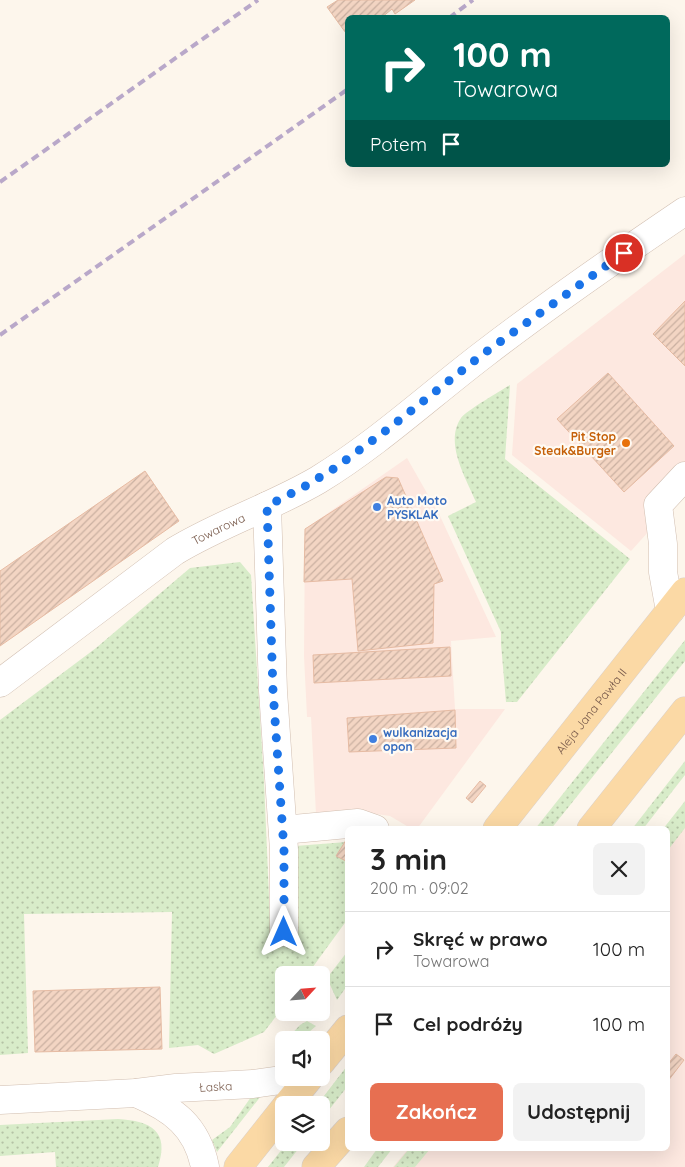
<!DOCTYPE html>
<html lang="pl">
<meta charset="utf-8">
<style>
body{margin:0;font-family:Quicksand,sans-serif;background:#f2f2f2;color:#222;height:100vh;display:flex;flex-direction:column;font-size:19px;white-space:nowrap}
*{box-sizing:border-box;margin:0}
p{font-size:16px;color:#767676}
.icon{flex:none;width:28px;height:28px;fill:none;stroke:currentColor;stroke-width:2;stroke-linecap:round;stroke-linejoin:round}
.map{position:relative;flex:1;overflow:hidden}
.sheet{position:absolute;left:345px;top:826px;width:325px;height:325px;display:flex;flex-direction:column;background:#fff;border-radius:8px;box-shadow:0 5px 20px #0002}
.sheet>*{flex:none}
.banner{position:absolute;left:345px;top:15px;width:325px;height:152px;border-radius:8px;box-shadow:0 5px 20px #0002;background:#00695c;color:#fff;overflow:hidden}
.needle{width:32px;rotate:64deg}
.tools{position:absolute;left:275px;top:966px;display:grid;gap:10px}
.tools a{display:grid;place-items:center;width:55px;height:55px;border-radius:8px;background:#fff;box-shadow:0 5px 20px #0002;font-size:25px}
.pin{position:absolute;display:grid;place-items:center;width:42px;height:42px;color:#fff;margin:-21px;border:2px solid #fff;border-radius:50%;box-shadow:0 1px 5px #0007}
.me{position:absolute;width:55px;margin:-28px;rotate:0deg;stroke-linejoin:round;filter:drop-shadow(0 0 4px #0008)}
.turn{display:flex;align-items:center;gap:18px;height:105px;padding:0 25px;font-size:22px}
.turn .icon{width:65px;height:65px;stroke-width:2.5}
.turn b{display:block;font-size:35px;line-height:42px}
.then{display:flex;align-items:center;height:48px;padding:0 25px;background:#0003;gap:10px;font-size:19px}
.round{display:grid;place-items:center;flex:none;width:52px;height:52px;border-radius:8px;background:#f2f2f2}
.summary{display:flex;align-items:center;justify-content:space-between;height:85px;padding:0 25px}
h1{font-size:30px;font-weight:800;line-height:38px}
.button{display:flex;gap:10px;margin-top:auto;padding:10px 25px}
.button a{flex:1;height:58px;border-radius:8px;background:#e76f51;color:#fff;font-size:20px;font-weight:800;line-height:58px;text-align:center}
.button a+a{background:#f2f2f2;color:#222}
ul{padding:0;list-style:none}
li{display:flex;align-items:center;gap:15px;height:75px;padding:0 25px;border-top:1px solid #e0e0e0}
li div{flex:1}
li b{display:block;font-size:19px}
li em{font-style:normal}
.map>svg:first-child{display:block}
</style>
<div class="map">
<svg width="685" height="1167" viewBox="0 0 685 1167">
<defs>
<pattern id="grass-dots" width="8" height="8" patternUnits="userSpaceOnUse" patternTransform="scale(1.25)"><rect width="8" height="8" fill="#d8ecc9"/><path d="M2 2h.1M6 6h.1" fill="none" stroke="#b4c2a5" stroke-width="1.8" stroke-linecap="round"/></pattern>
<pattern id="building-hatch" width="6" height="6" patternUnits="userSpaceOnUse" patternTransform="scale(1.25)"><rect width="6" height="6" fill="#f3d5c3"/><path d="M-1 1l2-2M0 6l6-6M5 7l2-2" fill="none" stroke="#cab0a1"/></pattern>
</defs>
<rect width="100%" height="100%" fill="#fdf6ec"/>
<!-- commercial -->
<g fill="#fde8e0">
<path d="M685,254V491L631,551L512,455L517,384Z"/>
<path d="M407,458L440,516L496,637L451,641L455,709H505L417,829H412L390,816L369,813L316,814L311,717H307L304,656L305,529Z"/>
<path d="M685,802V1167H393L408,1149H668V829Z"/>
</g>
<!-- grass -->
<g fill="url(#grass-dots)">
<path d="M510,385L505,459L630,559L517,702H506L501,644V632L448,516L476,502C466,478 444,443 461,418C466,411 500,391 510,385Z"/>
<path d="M240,562L251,575L264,781L271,944L296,941L295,846L347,842V920L307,975H284V1006L264,1032L214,1054L198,1045L169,1048L172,912L24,914L28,1053L0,1055V720L96,648L190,568Z"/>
<path d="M685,640V661L551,829H535Z"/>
<path d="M685,761V775L643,829H632Z"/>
<path d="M685,801V828L668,850V829H663Z"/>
<path d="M347,952V986L337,1000L327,978Z"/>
<path d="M307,1021L316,1026L300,1040H286L300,1025Z"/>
<path d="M347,1066V1087L321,1120V1105H317Z"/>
<path d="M261,1096L217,1152L212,1140L230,1127L251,1097Z"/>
<path d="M118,1119C151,1121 170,1131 158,1167H56L55,1152L0,1156V1125Z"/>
<path d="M287,1143H303L284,1167H268Z"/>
<path d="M377,1149H392L378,1167H364Z"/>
<path d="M409,1149H430L415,1167H394Z"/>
</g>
<!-- building -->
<g fill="url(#building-hatch)" stroke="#e6bba3">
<path d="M338,0H415L395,14L392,9L381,18H348V36L327,7Z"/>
<path d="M685,301V366L653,334Z"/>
<path d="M608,373L674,446L624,492L557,419Z"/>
<path d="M145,471L179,521L0,646V571Z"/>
<path d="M386,477L398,478L443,581L434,584L433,643L358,651L352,579L304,582L305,529Z"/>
<path d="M450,647L451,676L314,683L313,655Z"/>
<path d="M455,710L456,748L349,752L347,718Z"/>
<path d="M480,781L486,786L472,803L466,798Z"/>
<path d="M348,837V862L336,856Z"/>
<path d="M160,987L162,1049L35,1052L33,991Z"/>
<path d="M676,1054L684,1060L668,1081V1064Z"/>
</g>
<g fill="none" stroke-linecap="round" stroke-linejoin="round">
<defs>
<g id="minor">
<path d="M267,506L273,691L284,850V932"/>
<path d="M670,611L663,572V544L658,505L685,476"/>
<path id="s1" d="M0,683L175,551C221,523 272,507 318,480C377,444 429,396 484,354C549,304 617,257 685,211"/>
<path d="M283,830L358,823L375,829"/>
<path d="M136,1093C173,1109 197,1126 205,1167"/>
<path id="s2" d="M0,1100L136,1093L176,1088L253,1084L295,1078"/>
</g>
<g id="major">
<path id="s3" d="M497,829L685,592"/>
<path d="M591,829L685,711"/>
<path d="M321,1062L348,1029"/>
<path d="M287,1105L309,1078"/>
<path d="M238,1167L284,1109"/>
<path d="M316,1167L348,1131"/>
</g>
</defs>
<!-- minor casing -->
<use href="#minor" stroke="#d1beb0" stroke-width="29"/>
<!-- major casing -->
<use href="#major" stroke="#dad1cd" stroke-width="29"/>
<!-- minor -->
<use href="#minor" stroke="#fff" stroke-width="28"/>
<!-- major -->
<use href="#major" stroke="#fbd9a5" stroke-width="28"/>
<!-- rail -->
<g stroke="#b9a8c9" stroke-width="4" stroke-dasharray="8 5" stroke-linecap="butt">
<path d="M449,18L473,0"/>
<path d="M0,182L258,0"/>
<path d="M0,335L348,89"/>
</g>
</g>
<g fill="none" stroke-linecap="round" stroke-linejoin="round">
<!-- route -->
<path stroke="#1a73e8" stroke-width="9" stroke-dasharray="0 16.2" d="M284,932V850L273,690L267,506L302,488L335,468L388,429L483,354L624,253"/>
</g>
<!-- markers -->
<circle fill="#e8710a" stroke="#fffaf3" stroke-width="2" cx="626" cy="443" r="5"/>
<g fill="#3f7fe0" stroke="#fffaf3" stroke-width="2">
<circle cx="377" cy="507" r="5"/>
<circle cx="373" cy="739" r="5"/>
</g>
<g text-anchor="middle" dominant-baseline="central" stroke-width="4.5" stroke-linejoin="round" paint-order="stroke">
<!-- food labels -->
<g font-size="12" font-weight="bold" fill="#c56008" stroke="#fffaf3" text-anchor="end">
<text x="616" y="436">Pit Stop<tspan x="616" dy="14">Steak&amp;Burger</tspan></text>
</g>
<!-- shop labels -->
<g font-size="12" font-weight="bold" fill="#366cbe" stroke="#fffaf3" text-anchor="start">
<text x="387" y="500">Auto Moto<tspan x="387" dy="14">PYSKLAK</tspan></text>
<text x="383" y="732">wulkanizacja<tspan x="383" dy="14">opon</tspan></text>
</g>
<!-- street labels -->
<g font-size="12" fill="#7a5c4d" stroke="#fffaf3">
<text stroke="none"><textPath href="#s1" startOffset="268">Towarowa</textPath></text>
<text stroke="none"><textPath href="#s3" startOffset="151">Aleja Jana Pawła II</textPath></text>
<text stroke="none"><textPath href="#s2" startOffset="216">Łaska</textPath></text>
</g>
</g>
</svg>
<div class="tools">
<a><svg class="needle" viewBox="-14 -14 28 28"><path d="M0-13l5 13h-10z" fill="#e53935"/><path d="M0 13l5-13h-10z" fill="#767676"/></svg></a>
<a><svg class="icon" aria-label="sound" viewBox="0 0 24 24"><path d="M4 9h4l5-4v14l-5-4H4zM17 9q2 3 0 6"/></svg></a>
<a><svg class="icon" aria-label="layers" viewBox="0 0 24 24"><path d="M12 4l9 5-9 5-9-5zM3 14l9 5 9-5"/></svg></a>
</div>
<div class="pin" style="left:624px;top:253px;background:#d93025"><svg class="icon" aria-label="arrive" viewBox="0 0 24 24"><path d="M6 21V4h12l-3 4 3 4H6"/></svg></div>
<svg class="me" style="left:284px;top:932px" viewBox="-20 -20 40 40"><path d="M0-17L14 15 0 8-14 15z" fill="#1a73e8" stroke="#fff" stroke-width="4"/></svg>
<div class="banner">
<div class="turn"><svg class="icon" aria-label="right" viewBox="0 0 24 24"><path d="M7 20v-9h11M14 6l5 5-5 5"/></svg><div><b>100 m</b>Towarowa</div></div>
<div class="then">Potem<svg class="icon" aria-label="arrive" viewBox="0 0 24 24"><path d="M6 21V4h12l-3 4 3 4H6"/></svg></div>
</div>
<section class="sheet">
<div class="summary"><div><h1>3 min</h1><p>200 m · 09:02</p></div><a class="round"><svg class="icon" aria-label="close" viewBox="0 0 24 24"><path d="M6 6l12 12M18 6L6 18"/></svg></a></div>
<ul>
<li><svg class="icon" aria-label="right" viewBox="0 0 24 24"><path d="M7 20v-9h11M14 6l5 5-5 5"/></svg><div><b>Skręć w prawo</b><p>Towarowa</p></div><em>100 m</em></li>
<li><svg class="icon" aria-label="arrive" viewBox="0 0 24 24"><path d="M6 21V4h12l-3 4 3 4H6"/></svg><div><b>Cel podróży</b></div><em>100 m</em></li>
</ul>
<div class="button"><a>Zakończ</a><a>Udostępnij</a></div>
</section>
</div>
